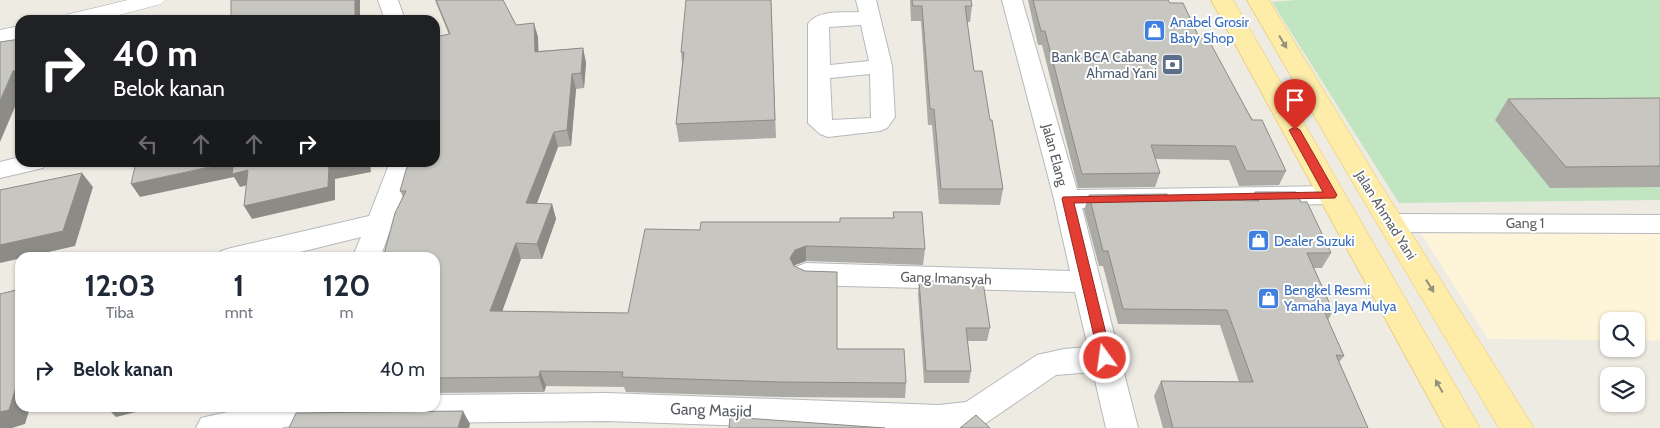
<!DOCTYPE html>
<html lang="id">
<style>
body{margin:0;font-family:Cabin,sans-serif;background:#f2f2f3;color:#1f2937;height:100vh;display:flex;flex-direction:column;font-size:19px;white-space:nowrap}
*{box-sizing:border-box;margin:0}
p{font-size:16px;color:#747a83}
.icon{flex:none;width:28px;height:28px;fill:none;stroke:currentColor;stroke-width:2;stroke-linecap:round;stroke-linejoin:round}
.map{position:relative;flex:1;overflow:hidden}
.details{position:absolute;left:15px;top:252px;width:425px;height:160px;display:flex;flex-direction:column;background:#fff;border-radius:15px;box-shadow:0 1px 4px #0004}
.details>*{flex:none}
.guide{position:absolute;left:15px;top:15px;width:425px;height:152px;border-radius:15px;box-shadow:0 1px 4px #0004;background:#202124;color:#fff;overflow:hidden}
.controls{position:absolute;left:1600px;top:312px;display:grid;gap:10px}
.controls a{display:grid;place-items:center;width:45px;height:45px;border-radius:10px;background:#fff;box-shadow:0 1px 4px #0004;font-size:25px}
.pin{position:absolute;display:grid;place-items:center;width:42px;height:42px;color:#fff;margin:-51px -21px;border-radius:50% 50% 50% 0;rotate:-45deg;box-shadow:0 0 5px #0007}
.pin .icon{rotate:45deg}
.me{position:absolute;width:55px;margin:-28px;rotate:346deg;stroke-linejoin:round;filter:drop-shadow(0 0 4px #0008)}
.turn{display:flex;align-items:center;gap:18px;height:105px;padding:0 15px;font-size:22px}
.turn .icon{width:65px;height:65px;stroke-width:2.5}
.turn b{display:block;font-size:35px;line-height:42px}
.lanes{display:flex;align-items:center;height:48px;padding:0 15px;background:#0003;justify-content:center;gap:25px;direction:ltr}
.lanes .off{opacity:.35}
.eta{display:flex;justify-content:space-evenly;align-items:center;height:85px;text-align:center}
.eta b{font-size:30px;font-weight:800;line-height:35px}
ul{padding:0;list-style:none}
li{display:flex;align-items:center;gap:15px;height:65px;padding:0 15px}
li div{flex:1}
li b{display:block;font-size:19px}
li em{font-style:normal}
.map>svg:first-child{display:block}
</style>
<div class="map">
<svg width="1660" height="428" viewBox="0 0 1660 428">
<rect width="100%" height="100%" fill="#eeebe3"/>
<!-- commercial -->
<path fill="#fdf4d9" d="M1420,232H1660V341L1636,340V321H1609V340L1488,339Z"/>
<!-- green -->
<path fill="#c1e5c0" d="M1296,0H1660V200L1399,203L1272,2Z"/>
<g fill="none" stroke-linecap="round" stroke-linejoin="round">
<defs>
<g id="minor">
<path d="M378,0H398L405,20H385Z"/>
<path d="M856,0H876L892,66L895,117L887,128L880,131L828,137L820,134L808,123V24C818,9 843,13 859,12ZM861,25L869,61L830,65L829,27ZM870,74L871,118L832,120L830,78Z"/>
<path d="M1002,0H1022L1077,190L1331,186L1340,189L1344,195L1340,201L1331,204L1082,208L1138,428H1106L1093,372L1056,375L983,425L974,428H808L607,421L301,424L280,428H196L201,418L245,408H435V395L607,393L939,405L966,402L1037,355L1064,349L1088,347L1075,292L806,285L796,281L792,274L796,267L806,263L1070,271L1054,199Z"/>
<path d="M20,157V162H46L43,168L0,178V162Z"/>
<path d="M390,162H415L380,258H352L361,237L276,258H218L221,251L231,248L369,216Z"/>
<path d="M1391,214L1660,215V233L1391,232L1382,230L1378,223L1382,216Z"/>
</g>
<g id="tertiary">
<path d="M128,0H165L161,4L100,20H63L66,15Z"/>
<path d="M20,26V40L0,44V30Z"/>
</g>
<g id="primary">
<path d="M1211,0H1233L1480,428H1445Z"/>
<path d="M1247,0H1269L1376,177L1534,428H1499L1353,183Z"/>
</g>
</defs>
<!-- minor casing -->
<use href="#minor" stroke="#b6b9bd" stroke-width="2"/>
<!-- tertiary casing -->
<use href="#tertiary" stroke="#b6b9bd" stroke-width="1"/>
<!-- primary casing -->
<use href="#primary" stroke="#edc25d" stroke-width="1"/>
<!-- minor -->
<use href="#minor" fill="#fff" fill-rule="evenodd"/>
<!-- tertiary -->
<use href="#tertiary" fill="#fff" fill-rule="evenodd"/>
<!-- primary -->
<use href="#primary" fill="#fdeda9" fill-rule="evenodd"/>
</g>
<!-- wall -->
<g fill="#acaaa5">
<path d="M435,0H503L516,25L538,37V51L583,48L586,63L584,88L576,89L571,146L558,147L537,203L552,204L556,219L542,259H521L502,311L628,313L700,230L840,222L893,218V212L925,249L923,265L806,261L795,265L794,267L837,349L906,383L905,398L781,397L626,392L624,387L546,386L544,392L435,393V258L400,191L435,162L449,35Z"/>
<path d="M771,0L776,138L679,142L676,124L682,63L681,52Z"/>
<path d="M910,0H971L972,6L970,22H967L974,71L990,120L1003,189L1000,205L939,204L932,125H928L921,21H911Z"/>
<path d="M1028,0H1168L1170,3L1198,35L1286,171L1279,185L1239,186L1229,160L1155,159L1160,173L1155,187L1078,188L1042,45H1038Z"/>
<path d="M1660,98V187L1550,188L1495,120L1508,99Z"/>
<path d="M1255,192L1301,202L1331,253L1322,268H1314L1333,311L1328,320L1344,356L1339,362L1368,428H1163L1154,396L1161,381L1239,382L1220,325L1118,324L1103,266H1099L1084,210L1089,195L1169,197L1184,199L1251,201Z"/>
<path d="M919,281L990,328L987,341H967L971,371L969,383H924L918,294Z"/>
</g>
<!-- shaded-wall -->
<g fill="#8c8b86">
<rect x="355" y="0" width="5" height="20"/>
<path d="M534,23L538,37L539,67L535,52Z"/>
<path d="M583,48L586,63L584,88L581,73Z"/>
<path d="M20,68V95L0,142V101L13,71Z"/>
<path d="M572,74L576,89L571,146L567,130Z"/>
<path d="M554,132L558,147L531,219L526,203Z"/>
<path d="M234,162L248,170L256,183L240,187L234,177L140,197L131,184Z"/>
<path d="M346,162H370L371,172L335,179V200L252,219L244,206L329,166Z"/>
<path d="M82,173L93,187L75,246L0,263V245Z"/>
<path d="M552,204L556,219L542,259L537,244Z"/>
<path d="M516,243L521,259L497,326L490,311Z"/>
<path d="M806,246V261L795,265L790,273V258L795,250Z"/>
<path d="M540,371L546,386L544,392L539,377Z"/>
<path d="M20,374V408H30L25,424L12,428H0V412Z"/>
<path d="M107,408H152L116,417Z"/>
<path d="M463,411L470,424L469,428H458Z"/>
</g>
<!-- building -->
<g fill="#c8c6c0" stroke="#8c8b86">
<rect x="231" y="0" width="124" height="20"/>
<path d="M436,0H503L516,25L534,23L535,52L583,48L581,73L572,74L567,130L554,132L526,203L552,204L537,244L516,243L490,311L628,313L645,229L700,230L701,222H840V218H894L893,212H922L925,249L806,246L795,250L790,258L794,266L805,271L837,272V349H904L906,383L780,382L622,377L623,372L540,371L539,377L435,378V258H383L395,213L406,191H400L406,170L410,162H435V37L450,34Z"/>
<path d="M686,0H771L775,120L676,124L684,52H681Z"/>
<path d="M912,0H971L972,6H965L974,71H982L990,120H992L1003,189H941L934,109H930L922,6H913Z"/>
<path d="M1033,0H1168L1170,3H1183L1198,35H1206L1252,120H1262L1286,171H1246L1235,146L1151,145L1160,173L1082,174L1045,31H1041Z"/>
<path d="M20,39V68L19,70L13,71L0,101V42Z"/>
<path d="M1660,98V166L1566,167L1508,99Z"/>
<path d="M136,162H232L131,184Z"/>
<path d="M234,162H346L329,166L328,187L244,206L248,170L232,174Z"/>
<path d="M82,173L63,231L0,245V190Z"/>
<path d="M1255,192H1296L1301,202H1307L1331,253H1307L1333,311H1324L1344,356L1336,355L1368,428H1173L1161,381L1253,382L1227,310L1123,309L1108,251H1103L1089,195L1167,194L1169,197H1183L1184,199L1259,201Z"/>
<path d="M215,255V258H201Z"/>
<path d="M919,281L983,282L990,328H966L971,371H926Z"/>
<path d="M20,289V374L9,410L0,412V294Z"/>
<path d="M463,411L458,428H289L296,413Z"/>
<path d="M976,415L990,428H960Z"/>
<path d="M730,417L885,428H729Z"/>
</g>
<!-- one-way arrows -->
<defs><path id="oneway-solid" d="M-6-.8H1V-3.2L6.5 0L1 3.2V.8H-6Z" transform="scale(1.25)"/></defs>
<g fill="#94917c">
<use href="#oneway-solid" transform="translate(1283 42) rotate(59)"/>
<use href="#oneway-solid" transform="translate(1430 286) rotate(58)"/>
<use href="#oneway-solid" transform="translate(1439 386) rotate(-120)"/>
</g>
<!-- route -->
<path fill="#e43d33" stroke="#942821" d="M1295,127L1300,130L1337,195L1335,198L1074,203L1112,358L1110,362L1105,364L1100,362L1062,199L1063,197L1323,192L1289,130Z"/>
<!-- icons -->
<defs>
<symbol id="shop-square" viewBox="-11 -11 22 22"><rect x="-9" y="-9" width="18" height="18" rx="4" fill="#3f7fe0" stroke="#fff"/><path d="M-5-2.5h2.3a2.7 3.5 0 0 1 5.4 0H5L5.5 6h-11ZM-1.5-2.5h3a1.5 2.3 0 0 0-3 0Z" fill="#fff"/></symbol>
<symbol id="bank-square" viewBox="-11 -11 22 22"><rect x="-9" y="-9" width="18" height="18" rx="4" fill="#5c6f8a" stroke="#fff"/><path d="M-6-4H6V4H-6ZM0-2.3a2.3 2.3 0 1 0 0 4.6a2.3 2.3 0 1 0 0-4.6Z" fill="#fff"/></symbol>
</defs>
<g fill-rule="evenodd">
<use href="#shop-square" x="1142" y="18" width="25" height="25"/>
<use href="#bank-square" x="1160" y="52" width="25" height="25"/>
<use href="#shop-square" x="1246" y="228" width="25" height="25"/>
<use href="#shop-square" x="1256" y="286" width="25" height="25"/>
</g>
<g text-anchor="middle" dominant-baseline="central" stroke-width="4" stroke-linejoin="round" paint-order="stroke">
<!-- shop labels -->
<g font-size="14" fill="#366cbe" stroke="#fff" text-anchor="start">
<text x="1170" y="22">Anabel Grosir<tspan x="1170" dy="16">Baby Shop</tspan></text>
<text x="1274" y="241">Dealer Suzuki</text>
<text x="1284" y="290">Bengkel Resmi<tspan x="1284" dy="16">Yamaha Jaya Mulya</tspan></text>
</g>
<!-- service labels -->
<g font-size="14" fill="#4e5e75" stroke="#fff" text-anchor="end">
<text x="1157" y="57">Bank BCA Cabang<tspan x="1157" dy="16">Ahmad Yani</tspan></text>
</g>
<!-- street labels -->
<g font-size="14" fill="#5b5f63" stroke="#fff">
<text transform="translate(1055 155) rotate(75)">Jalan Elang</text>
<text transform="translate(1386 215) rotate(58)">Jalan Ahmad Yani</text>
<text x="1525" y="223">Gang 1</text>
<text transform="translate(946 278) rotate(2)">Gang Imansyah</text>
</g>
<!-- near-street labels -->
<g font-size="16" fill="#5b5f63" stroke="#fff">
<text transform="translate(711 410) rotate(2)">Gang Masjid</text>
</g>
</g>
</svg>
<div class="controls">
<a><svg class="icon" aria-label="search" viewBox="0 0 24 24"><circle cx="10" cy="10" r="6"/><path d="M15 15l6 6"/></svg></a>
<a><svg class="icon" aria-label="layers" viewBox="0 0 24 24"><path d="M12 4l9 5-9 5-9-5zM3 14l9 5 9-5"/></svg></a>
</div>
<div class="pin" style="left:1295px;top:130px;background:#d93025"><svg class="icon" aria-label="arrive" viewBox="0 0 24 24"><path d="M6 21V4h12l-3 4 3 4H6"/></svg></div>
<svg class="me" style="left:1105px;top:358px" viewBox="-20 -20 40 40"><circle r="17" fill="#e43d33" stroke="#fff" stroke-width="3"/><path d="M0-11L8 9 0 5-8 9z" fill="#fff"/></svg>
<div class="guide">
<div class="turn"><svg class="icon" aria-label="right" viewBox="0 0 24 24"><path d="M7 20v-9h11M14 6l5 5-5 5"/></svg><div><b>40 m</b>Belok kanan</div></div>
<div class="lanes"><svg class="icon off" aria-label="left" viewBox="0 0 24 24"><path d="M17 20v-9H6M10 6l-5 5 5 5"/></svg><svg class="icon off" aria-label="ahead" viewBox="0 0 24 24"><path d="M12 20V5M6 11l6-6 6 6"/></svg><svg class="icon off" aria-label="ahead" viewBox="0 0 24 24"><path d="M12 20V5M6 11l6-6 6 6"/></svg><svg class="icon" aria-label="right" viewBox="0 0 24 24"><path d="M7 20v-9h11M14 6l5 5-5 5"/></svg></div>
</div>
<section class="details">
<div class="eta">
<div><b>12:03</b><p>Tiba</p></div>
<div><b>1</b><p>mnt</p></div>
<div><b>120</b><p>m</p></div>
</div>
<ul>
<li><svg class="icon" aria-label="right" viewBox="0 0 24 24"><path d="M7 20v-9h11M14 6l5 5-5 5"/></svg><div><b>Belok kanan</b></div><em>40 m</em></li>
</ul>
</section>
</div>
